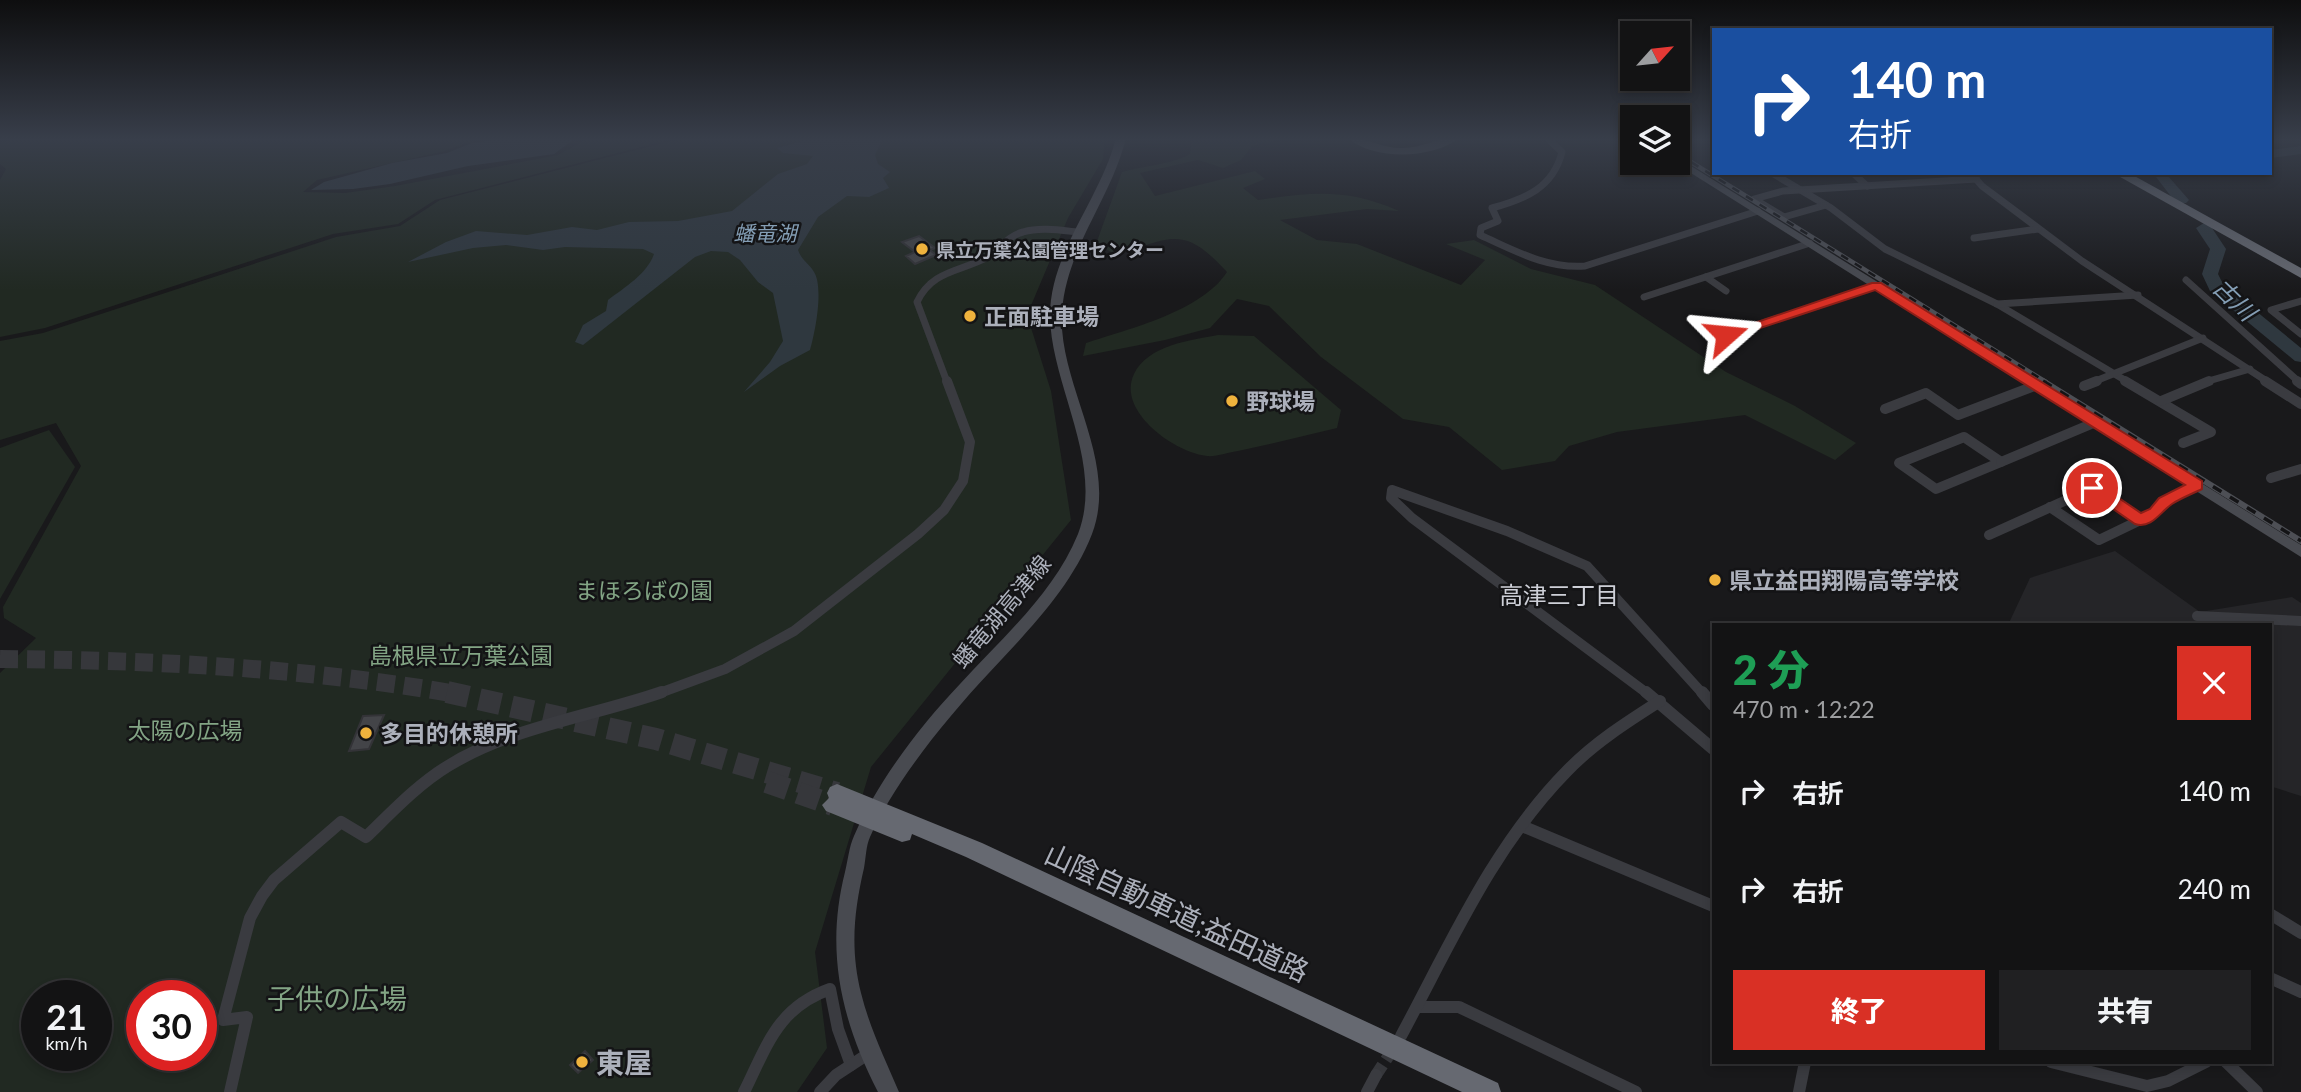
<!DOCTYPE html>
<html lang="ja">
<meta charset="utf-8">
<style>
body{margin:0;font-family:Lato,"Noto Sans JP",sans-serif;background:#202022;color:#f1f3f6;height:100vh;display:flex;flex-direction:column;font-size:26px;white-space:nowrap}
*{box-sizing:border-box;margin:0}
p{font-size:23px;color:#9d9ea0}
.icon{flex:none;width:38px;height:38px;fill:none;stroke:currentColor;stroke-width:2;stroke-linecap:round;stroke-linejoin:round}
.map{position:relative;flex:1;overflow:hidden}
.drawer{position:absolute;left:1712px;top:623px;width:560px;height:441px;display:flex;flex-direction:column;background:#131314;border-radius:0px;box-shadow:0 4px 10px #0003,0 0 0 2px #323234}
.drawer>*{flex:none}
.banner{position:absolute;left:1712px;top:28px;width:560px;height:147px;border-radius:0px;box-shadow:0 4px 10px #0003,0 0 0 2px #323234;background:#1a4fa0;color:#fff;overflow:hidden}
.needle{width:46px;rotate:63deg}
.tools{position:absolute;left:1620px;top:21px;display:grid;gap:14px}
.tools a{display:grid;place-items:center;width:70px;height:70px;border-radius:0px;background:#131314;box-shadow:0 4px 10px #0003,0 0 0 2px #323234;font-size:35px}
.speed{position:absolute;left:21px;top:980px;display:flex;gap:14px;font-size:35px;font-weight:700;text-align:center}
.speed>*{display:grid;place-content:center;width:91px;height:91px;border-radius:50%;background:#131314;box-shadow:0 4px 10px #0003,0 0 0 2px #323234;line-height:1}
.speed small{font-size:18px;font-weight:400}
.speed .limit{border:10px solid #d22;background:#fff;color:#111}
.pin{position:absolute;display:grid;place-items:center;width:60px;height:60px;color:#fff;margin:-30px;border:4px solid #fff;border-radius:50%;box-shadow:0 2px 7px #0007}
.me{position:absolute;width:77px;margin:-38px;rotate:72deg;stroke-linejoin:round;filter:drop-shadow(0 0 5px #0008)}
.turn{display:flex;align-items:center;gap:24px;height:147px;padding:0 21px;font-size:32px}
.turn .icon{width:91px;height:91px;stroke-width:2.5}
.turn b{display:block;font-size:49px;line-height:60px}
.round{display:grid;place-items:center;flex:none;width:74px;height:74px;border-radius:0px;background:#202022}
.head{display:flex;align-items:center;justify-content:space-between;height:119px;padding:0 21px}
h1{font-size:42px;font-weight:800;line-height:52px;color:#1e9e55}
.action{display:flex;gap:14px;margin-top:auto;padding:14px 21px}
.action a{flex:1;height:80px;border-radius:0px;background:#d93025;color:#fff;font-size:28px;font-weight:800;line-height:80px;text-align:center}
.action a+a{background:#202022;color:#f1f3f6}
ul{padding:0;list-style:none}
li{display:flex;align-items:center;gap:21px;height:98px;padding:0 21px}
li div{flex:1}
li b{display:block;font-size:26px}
li em{font-style:normal}
.map>svg:first-child{display:block}
</style>
<div class="map">
<svg width="2301" height="1092" viewBox="0 0 2301 1092">
<rect width="100%" height="100%" fill="#19191b"/>
<!-- built -->
<path fill="#252528" d="M2115,551L2200,612L2292,597L2301,603V796L2270,786V625H2008L2030,578Z"/>
<!-- green -->
<g fill="#212922" fill-rule="evenodd">
<path d="M11,138H499L474,140L445,151L317,180L303,192L345,193L395,186L558,155L589,138H676L435,200L398,224L333,234L45,328L0,337V180L6,169L0,164V144Z"/>
<path d="M683,138H1105L1103,159L1068,218L1027,315L1051,391L1071,520L871,767L815,952L827,1048L797,1092H0V673L36,638L4,618L3,607L81,466L56,423L0,440V341L43,333L336,237L400,226L440,200ZM37,996H96V1055H37ZM142,996H201V1055H142Z"/>
<path d="M1192,138H1271L1276,140L1252,146L1241,160L1223,168L1198,160L1140,173L1155,196L1255,171L1265,179L1243,188L1258,200C1312,192 1348,188 1399,211L1367,209L1280,220L1317,240L1357,244L1461,285L1485,260L1446,244L1474,240L1531,269L1595,285L1726,372L1795,406L1856,443L1835,460L1745,415L1617,432L1569,446L1555,461L1502,470L1449,427L1403,419L1321,357L1269,306L1237,299L1210,328L1165,340L1083,356L1086,343C1129,329 1202,311 1227,272C1184,225 1172,237 1117,255L1096,244L1122,172C1142,166 1174,164 1190,154Z"/>
<path d="M1218,335L1254,336L1341,410L1337,428C1304,436 1271,444 1238,451C1229,452 1216,457 1207,456C1175,453 1116,411 1134,374C1148,345 1191,340 1218,335Z"/>
<path d="M49,430L75,467L0,599V448Z"/>
</g>
<!-- water -->
<g fill="#2f383f">
<path d="M515,138H576L554,154L468,166L390,184L353,189L311,190L324,182L392,163L447,153L472,143Z"/>
<path d="M813,138H883L875,155L878,164L890,172L883,178L889,188L869,197L847,196L818,217L798,250C802,261 809,263 814,272C824,288 815,333 810,350L780,366L744,392L770,362L783,341L773,293L758,282L740,260L728,252L711,251L695,257L583,345L575,342L583,325L606,311L608,300C625,287 647,274 654,254L643,249L565,247L543,250L506,245L473,248L408,262L446,242L476,231L527,235L572,227L597,230L629,222L678,221L732,211L778,174L807,164L813,156L783,153L777,148Z"/>
</g>
<g fill="none" stroke-linecap="round" stroke-linejoin="round">
<!-- river -->
<g fill="#2f383f" fill-rule="evenodd">
<path d="M2301,146V154L2270,158V150Z"/>
<path d="M2153,173H2169L2168,176L2189,200L2186,203H2176Z"/>
<path d="M2204,223L2210,225L2226,249L2218,274L2223,284L2301,348V362L2295,361L2210,291L2202,274L2210,249L2196,228Z"/>
</g>
</g>
<!-- building -->
<g fill="#434448" stroke="#333337" stroke-width="2">
<path d="M919,236L935,248L930,250L936,255L915,264L906,256L915,252L902,242Z"/>
<path d="M384,715L369,749L349,751L363,716Z"/>
<path d="M585,1051L593,1060L578,1073L570,1065Z"/>
</g>
<g fill="none" stroke-linecap="round" stroke-linejoin="round">
<!-- street-tunnel -->
<path stroke="#36373b" stroke-width="12" stroke-dasharray="12 6" stroke-linecap="butt" d="M1376,1075L1395,1046"/>
<!-- highway-tunnel-far1 -->
<path stroke="#36373b" stroke-width="18" stroke-dasharray="18 9" stroke-linecap="butt" d="M0,659C154,660 305,668 457,694"/>
<!-- highway-tunnel -->
<g stroke="#36373b" stroke-width="22" stroke-dasharray="22 11" stroke-linecap="butt">
<path d="M447,692L656,739L837,793"/>
<path d="M767,782L833,805"/>
</g>
<!-- street-far2 -->
<g stroke="#3a3b40" stroke-width="7">
<path d="M1547,138L1562,152C1553,188 1525,199 1492,208L1498,221L1481,228L1480,235C1514,250 1546,269 1585,266L1758,211"/>
<path d="M1772,173L1831,208L1885,249L1997,304L2128,382"/>
<path d="M1853,173L1867,186"/>
<path d="M1977,173L1976,179L1982,186L2082,261L2268,382"/>
<path d="M1826,205L1784,217L1754,199L1783,191L1976,179"/>
<path d="M1974,238L2038,229"/>
<path d="M1706,277L1726,291"/>
<path d="M2186,280L2299,382"/>
<path d="M1644,297L1810,243"/>
<path d="M2301,301L2271,310L2301,334"/>
<path d="M1997,304L2138,295"/>
<path d="M1726,335L1877,286"/>
<path d="M947,382L917,302C932,270 960,272 988,257C1001,249 1007,236 1023,232C1040,227 1059,230 1077,232"/>
<path d="M2093,382L2203,338"/>
<path d="M2205,382L2250,369"/>
</g>
<!-- street-far1 -->
<g stroke="#3a3b40" stroke-width="10">
<path d="M2125,381L2211,432L2183,443"/>
<path d="M2265,381L2301,404"/>
<path d="M2297,381L2301,384"/>
<path d="M2084,386L2097,381"/>
<path d="M2161,401L2209,381"/>
<path d="M1885,409L1926,393L1958,415L2037,385"/>
<path d="M1964,437L2001,462L1936,489L1899,463Z"/>
<path d="M2001,462L2096,422"/>
<path d="M2271,478L2301,469"/>
<path d="M2050,507L2099,540L2155,513L2164,502L2197,485"/>
<path d="M1989,535L2093,488L2140,520"/>
<path d="M2197,616L2301,621"/>
<path d="M657,694L725,669L794,631L918,534L944,510L963,481L970,442L947,381"/>
<path d="M1648,694L1412,518L1391,498L1392,490L1507,531L1587,566L1703,694"/>
</g>
<!-- street -->
<g stroke="#3a3b40" stroke-width="12">
<path d="M1646,692L1713,749"/>
<path d="M1702,692L1713,705"/>
<path d="M1522,826L1713,906"/>
<path d="M2270,914L2301,933"/>
<path d="M2270,978L2301,992"/>
<path d="M1417,1007H1459L1636,1092"/>
<path d="M1401,1036C1450,945 1493,846 1567,771C1594,743 1627,722 1660,701"/>
<path d="M2051,1062L2147,1086L2168,1081L2206,1062"/>
<path d="M2226,1062L2257,1092"/>
<path d="M230,1092L247,1017L223,1020L250,918L262,896L274,880L341,822L366,837C392,812 417,785 448,766C511,727 593,716 662,692"/>
<path d="M744,1092C767,1046 777,1008 830,989L838,1029L851,1065"/>
<path d="M820,1092L836,1075L868,1054"/>
<path d="M1367,1092L1376,1075"/>
<path d="M1799,1092L1805,1062"/>
</g>
<!-- secondary -->
<g fill="#484a50" fill-rule="evenodd">
<path d="M1116,138H1126C1111,199 1067,247 1062,311C1057,384 1120,460 1092,534C1071,588 1027,632 988,674C947,718 895,781 870,837C866,846 866,857 864,868C854,911 850,949 861,993C870,1029 885,1059 899,1092H878C841,1020 825,951 845,872C848,860 849,847 854,836C877,782 920,726 960,684C1002,638 1054,593 1078,534C1105,464 1051,386 1050,316C1050,252 1100,200 1116,138Z"/>
<path d="M1347,138C1365,137 1382,148 1401,148C1421,149 1440,136 1460,138C1431,159 1376,161 1347,138Z"/>
<path d="M1678,158L2301,545V557L1675,163H1678Z"/>
</g>
<!-- highway -->
<g fill="#666971" fill-rule="evenodd">
<path d="M2113,173H2129L2301,268V278Z"/>
<path d="M837,784L982,843L1498,1083L1501,1092H1462L966,857L912,834L910,840L902,842L826,811L822,805L829,798L827,793L830,787Z"/>
</g>
<defs>
<path id="rail-far1" d="M1678,154L2046,382"/>
<path id="rail" d="M2043,381L2301,541"/>
</defs>
<!-- rail-far1 casing -->
<use href="#rail-far1" stroke="#4d4f55" stroke-width="4.5"/>
<!-- rail casing -->
<use href="#rail" stroke="#4d4f55" stroke-width="6"/>
<!-- rail-far1 -->
<use href="#rail-far1" stroke="#141416" stroke-width="2.5" stroke-dasharray="8" stroke-linecap="butt"/>
<!-- rail -->
<use href="#rail" stroke="#141416" stroke-width="3.5" stroke-dasharray="10" stroke-linecap="butt"/>
</g>
<!-- sky -->
<linearGradient id="sky" x2="0" y2="1"><stop stop-color="#0e0e0f"/><stop offset="0.48" stop-color="#383e4a"/><stop offset="1" stop-color="#383e4a" stop-opacity="0"/></linearGradient>
<rect width="2301" height="290" fill="url(#sky)"/>
<!-- route -->
<path fill="#d93025" stroke="#8d1f18" stroke-width="2" d="M1872,283H1881L2202,481V489C2192,494 2181,498 2172,504C2160,512 2152,529 2135,524L2087,491V484H2098L2141,513L2150,509L2159,498L2185,485L1875,290L1730,338L1719,335Z"/>
<!-- markers -->
<g fill="#efb23d" stroke="#141416" stroke-width="2.5">
<circle cx="922" cy="249" r="7"/>
<circle cx="970" cy="316" r="7"/>
<circle cx="1232" cy="401" r="7"/>
<circle cx="1715" cy="580" r="7"/>
<circle cx="366" cy="733" r="7"/>
<circle cx="582" cy="1062" r="7"/>
</g>
<g text-anchor="middle" dominant-baseline="central" stroke-width="5" stroke-linejoin="round" paint-order="stroke">
<!-- far-poi labels -->
<g font-size="19" font-weight="bold" fill="#acb0bb" stroke="#141416" text-anchor="start">
<text x="936" y="249">県立万葉公園管理センター</text>
</g>
<!-- far-water labels -->
<g font-size="21" font-style="italic" fill="#849eb5" stroke="#141416">
<text x="765" y="232">蟠竜湖</text>
</g>
<!-- poi labels -->
<g font-size="23" font-weight="bold" fill="#acb0bb" stroke="#141416" text-anchor="start">
<text x="984" y="316">正面駐車場</text>
<text x="1246" y="401">野球場</text>
<text x="1729" y="580">県立益田翔陽高等学校</text>
<text x="380" y="733">多目的休憩所</text>
</g>
<!-- park labels -->
<g font-size="23" fill="#83a585" stroke="#141416">
<text x="644" y="590">まほろばの園</text>
<text x="461" y="655">島根県立万葉公園</text>
<text x="185" y="730">太陽の広場</text>
</g>
<!-- street labels -->
<g font-size="23" fill="#acb0bb" stroke="#141416">
<text transform="translate(1001 611) rotate(-50)">蟠竜湖高津線</text>
</g>
<!-- water labels -->
<g font-size="24" font-style="italic" fill="#849eb5" stroke="#141416">
<text transform="translate(2235 299) rotate(44)">古川</text>
</g>
<!-- neighbourhood labels -->
<g font-size="24" fill="#cdcfd7" stroke="#141416">
<text x="1559" y="594">高津三丁目</text>
</g>
<!-- near-street labels -->
<g font-size="28" fill="#acb0bb" stroke="#141416">
<text transform="translate(1177 912) rotate(25)">山陰自動車道;益田道路</text>
</g>
<!-- near-park labels -->
<g font-size="28" fill="#83a585" stroke="#141416">
<text x="337" y="998">子供の広場</text>
</g>
<!-- near-poi labels -->
<g font-size="28" font-weight="bold" fill="#acb0bb" stroke="#141416" text-anchor="start">
<text x="596" y="1062">東屋</text>
</g>
</g>
</svg>
<div class="tools">
<a><svg class="needle" viewBox="-14 -14 28 28"><path d="M0-13l5 13h-10z" fill="#e53935"/><path d="M0 13l5-13h-10z" fill="#9d9ea0"/></svg></a>
<a><svg class="icon" aria-label="layers" viewBox="0 0 24 24"><path d="M12 4l9 5-9 5-9-5zM3 14l9 5 9-5"/></svg></a>
</div>
<div class="speed"><div>21<small>km/h</small></div><div class="limit">30</div></div>
<div class="pin" style="left:2092px;top:488px;background:#d93025"><svg class="icon" aria-label="arrive" viewBox="0 0 24 24"><path d="M6 21V4h12l-3 4 3 4H6"/></svg></div>
<svg class="me" style="left:1726px;top:335px" viewBox="-20 -20 40 40"><path d="M0-17L14 15 0 8-14 15z" fill="#d93025" stroke="#fff" stroke-width="4"/></svg>
<div class="banner">
<div class="turn"><svg class="icon" aria-label="right" viewBox="0 0 24 24"><path d="M7 20v-9h11M14 6l5 5-5 5"/></svg><div><b>140 m</b>右折</div></div>
</div>
<section class="drawer">
<div class="head"><div><h1>2 分</h1><p>470 m · 12:22</p></div><a class="round" style="background:#d93025;color:#fff"><svg class="icon" aria-label="close" viewBox="0 0 24 24"><path d="M6 6l12 12M18 6L6 18"/></svg></a></div>
<ul>
<li><svg class="icon" aria-label="right" viewBox="0 0 24 24"><path d="M7 20v-9h11M14 6l5 5-5 5"/></svg><div><b>右折</b></div><em>140 m</em></li>
<li><svg class="icon" aria-label="right" viewBox="0 0 24 24"><path d="M7 20v-9h11M14 6l5 5-5 5"/></svg><div><b>右折</b></div><em>240 m</em></li>
</ul>
<div class="action"><a>終了</a><a>共有</a></div>
</section>
</div>
